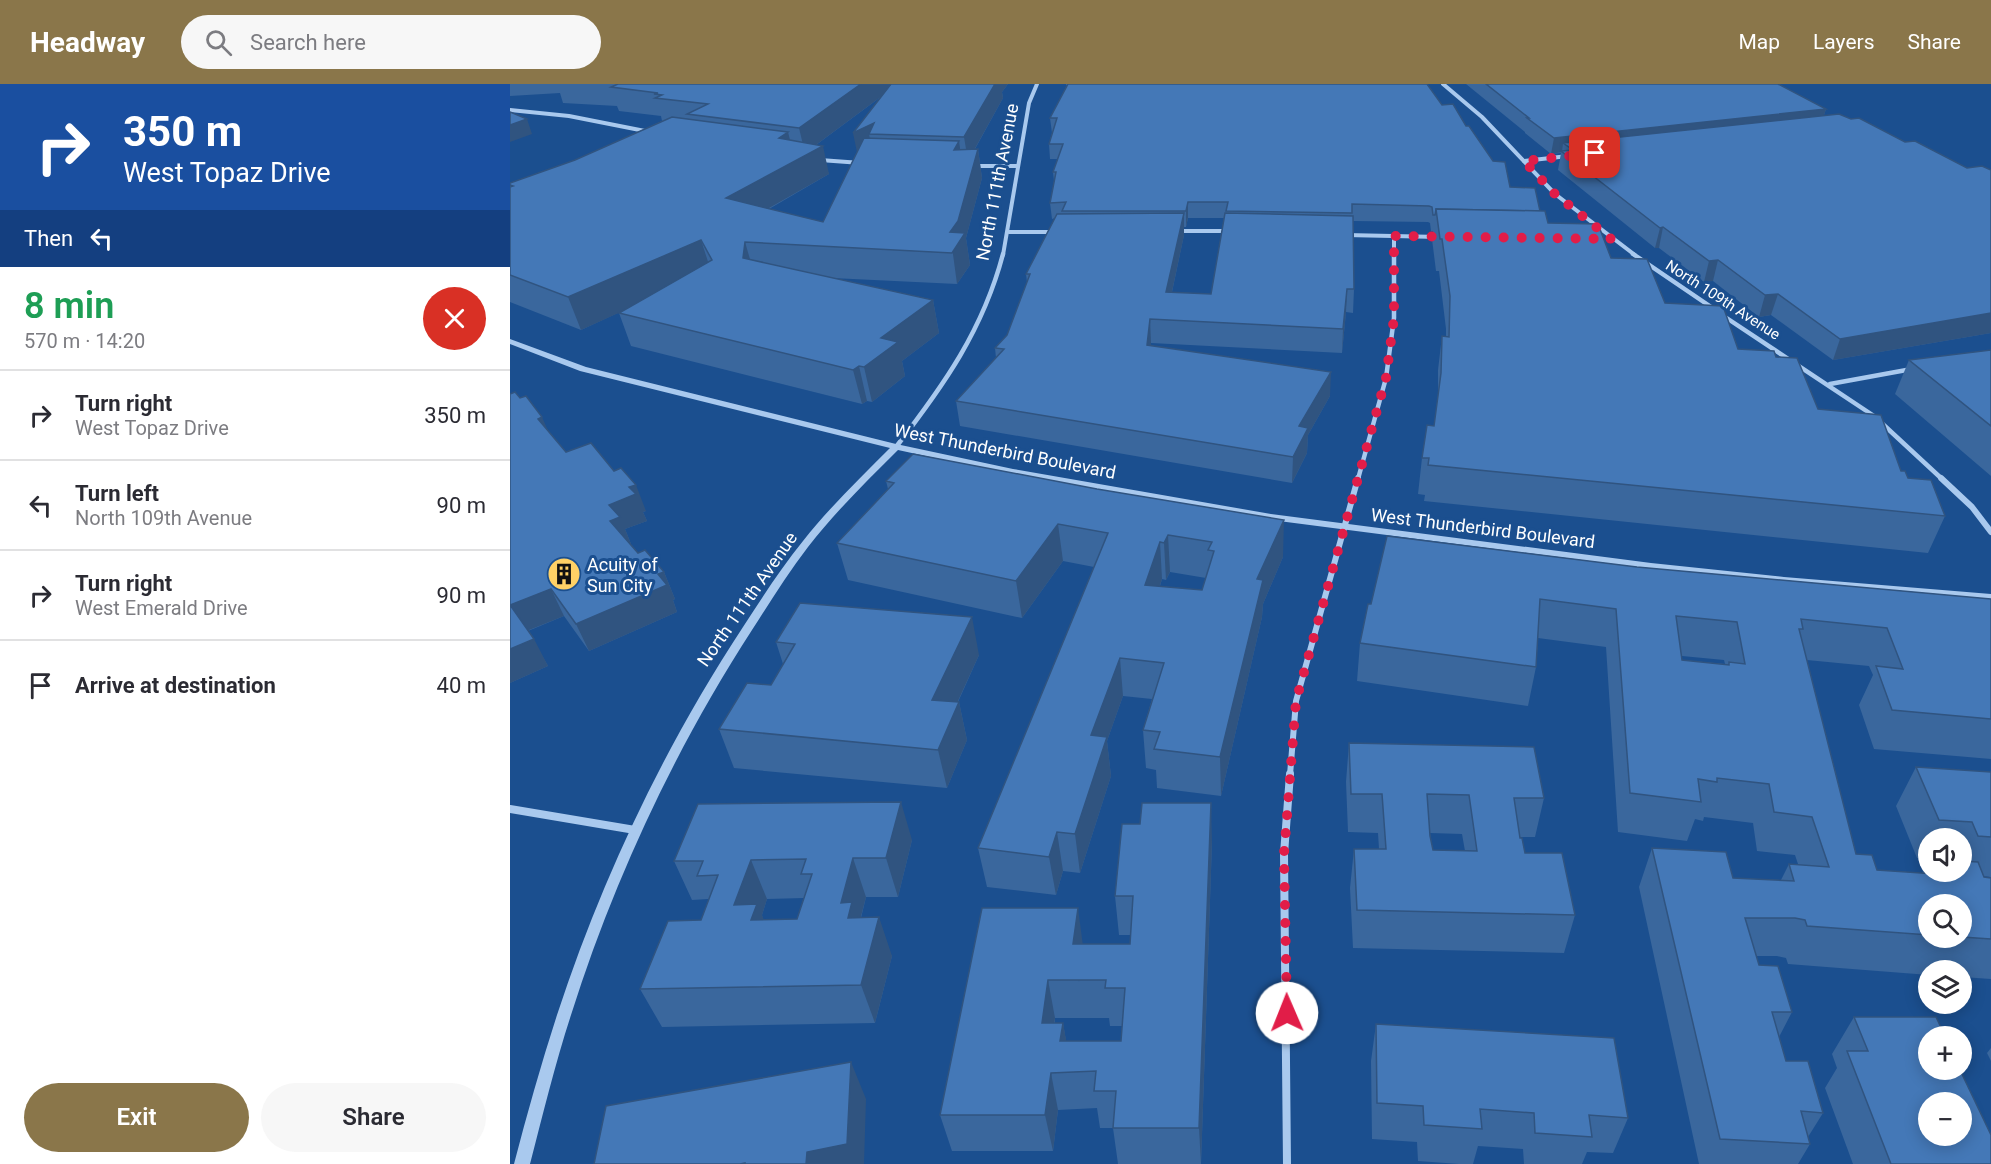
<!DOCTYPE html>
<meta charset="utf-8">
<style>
body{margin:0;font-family:Roboto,sans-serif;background:#f7f7f7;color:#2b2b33;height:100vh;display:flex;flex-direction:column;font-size:22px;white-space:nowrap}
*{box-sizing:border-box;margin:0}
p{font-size:20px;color:#7c7c81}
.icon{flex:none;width:33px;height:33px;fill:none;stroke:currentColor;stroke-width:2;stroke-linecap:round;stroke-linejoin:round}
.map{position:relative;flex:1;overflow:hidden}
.sheet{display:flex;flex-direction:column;background:#fff;width:510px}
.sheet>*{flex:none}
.banner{background:#1a4fa0;color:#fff;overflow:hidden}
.fabs{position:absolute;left:1408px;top:744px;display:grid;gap:12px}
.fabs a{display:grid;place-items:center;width:54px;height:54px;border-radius:50%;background:#fff;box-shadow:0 3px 15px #0003;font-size:30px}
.pin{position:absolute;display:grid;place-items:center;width:51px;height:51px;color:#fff;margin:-26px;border-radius:12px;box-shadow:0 3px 9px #0006}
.me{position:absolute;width:66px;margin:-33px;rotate:359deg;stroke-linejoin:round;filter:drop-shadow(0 0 4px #0008)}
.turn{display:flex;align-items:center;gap:21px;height:126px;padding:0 24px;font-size:27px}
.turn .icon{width:78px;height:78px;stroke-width:2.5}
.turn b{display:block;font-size:42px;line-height:51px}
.then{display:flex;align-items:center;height:57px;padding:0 24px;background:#0003;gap:12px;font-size:22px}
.round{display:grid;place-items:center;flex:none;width:63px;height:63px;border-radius:32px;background:#f7f7f7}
.headline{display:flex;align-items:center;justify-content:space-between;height:102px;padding:0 24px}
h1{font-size:36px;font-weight:600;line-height:45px;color:#1e9e55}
.button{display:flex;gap:12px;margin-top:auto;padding:12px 24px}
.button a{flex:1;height:69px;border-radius:36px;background:#8a764a;color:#fff;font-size:24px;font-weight:600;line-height:69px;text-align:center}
.button a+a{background:#f7f7f7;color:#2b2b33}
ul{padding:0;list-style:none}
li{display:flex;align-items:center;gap:18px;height:90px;padding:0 24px;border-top:2px solid #e1e1e2}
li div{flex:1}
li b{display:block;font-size:22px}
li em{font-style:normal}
header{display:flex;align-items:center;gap:36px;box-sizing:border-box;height:84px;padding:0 30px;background:#8a764a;color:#fff}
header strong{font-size:28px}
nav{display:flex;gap:33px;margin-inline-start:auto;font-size:21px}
.search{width:420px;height:54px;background:#f7f7f7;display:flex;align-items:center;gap:15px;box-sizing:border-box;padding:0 21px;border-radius:33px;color:#7c7c81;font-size:22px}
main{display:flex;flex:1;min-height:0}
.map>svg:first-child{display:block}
</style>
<header>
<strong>Headway</strong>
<div class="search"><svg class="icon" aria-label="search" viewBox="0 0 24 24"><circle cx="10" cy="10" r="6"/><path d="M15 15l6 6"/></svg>Search here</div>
<nav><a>Map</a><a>Layers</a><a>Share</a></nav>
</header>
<main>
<section class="sheet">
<div class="banner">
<div class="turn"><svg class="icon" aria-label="right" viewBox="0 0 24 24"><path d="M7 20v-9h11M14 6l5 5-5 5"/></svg><div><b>350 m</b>West Topaz Drive</div></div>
<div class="then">Then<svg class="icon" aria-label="left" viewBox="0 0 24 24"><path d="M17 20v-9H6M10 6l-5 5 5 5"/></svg></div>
</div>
<div class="headline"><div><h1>8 min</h1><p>570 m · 14:20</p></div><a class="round" style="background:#d93025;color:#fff"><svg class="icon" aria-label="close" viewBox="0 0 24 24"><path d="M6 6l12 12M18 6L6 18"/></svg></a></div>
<ul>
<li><svg class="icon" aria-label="right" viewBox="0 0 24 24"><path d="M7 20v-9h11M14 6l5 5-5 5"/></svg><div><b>Turn right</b><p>West Topaz Drive</p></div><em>350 m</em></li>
<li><svg class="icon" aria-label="left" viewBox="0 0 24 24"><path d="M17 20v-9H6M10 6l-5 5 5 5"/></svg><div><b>Turn left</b><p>North 109th Avenue</p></div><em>90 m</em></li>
<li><svg class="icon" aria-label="right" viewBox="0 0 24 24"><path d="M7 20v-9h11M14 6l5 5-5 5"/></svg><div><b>Turn right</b><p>West Emerald Drive</p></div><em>90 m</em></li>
<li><svg class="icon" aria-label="arrive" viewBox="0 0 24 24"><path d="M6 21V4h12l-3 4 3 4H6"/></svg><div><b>Arrive at destination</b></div><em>40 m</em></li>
</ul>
<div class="button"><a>Exit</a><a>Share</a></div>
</section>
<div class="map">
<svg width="1481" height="1080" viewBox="0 0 1481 1080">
<rect width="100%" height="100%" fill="#1b4f8f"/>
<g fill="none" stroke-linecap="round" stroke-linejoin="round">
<!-- minor-far3 -->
<g stroke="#a9c9ee" stroke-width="4">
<path d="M933,0L972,33L1045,110L1125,171"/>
<path d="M0,26L59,32L140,48"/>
<path d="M310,76L351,79"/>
<path d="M1014,77L1058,72"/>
<path d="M463,82H507"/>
<path d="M667,147H720"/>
<path d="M499,148H546"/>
<path d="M835,151L930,153"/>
<path d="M884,152V171"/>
<path d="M493,171L519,19L527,0"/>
</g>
<!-- minor-far2 -->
<g stroke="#a9c9ee" stroke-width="4.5">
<path d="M1123,170L1204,225"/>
<path d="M1212,231L1364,332L1432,395"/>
<path d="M1320,300L1402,285"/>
<path d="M386,363C434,301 473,246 493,170"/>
<path d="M848,395L876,294L884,234V170"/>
</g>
<!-- minor-far1 -->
<g stroke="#a9c9ee" stroke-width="6">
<path d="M1431,394L1462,423L1481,448"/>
<path d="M780,691L786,617L848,394"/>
</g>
<!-- minor -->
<g stroke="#a9c9ee" stroke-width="8">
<path d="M0,725L125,746"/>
<path d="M777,1080L774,770L780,690"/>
</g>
<!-- tertiary -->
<path fill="#a9c9ee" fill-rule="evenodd" d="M0,255L76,283L386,360L503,385L761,430L1141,479L1274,493L1481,510V516L1274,499L1141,485L761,436L503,391L388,366C357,397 325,428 298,463C278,489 260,518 242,546C165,665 104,795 61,931C45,980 33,1030 20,1080H4C17,1030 31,980 47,931C92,794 154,663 233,543C252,514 271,484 293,457C319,424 350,394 380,364L70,287L0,260Z"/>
</g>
<!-- wall -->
<g fill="#3a679d" fill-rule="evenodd">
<path d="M0,0H498L492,8L493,14L465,65H468L472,94L456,154L460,181L447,200L322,194L423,216L429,249L392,277L395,292L362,318L357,317L352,320L121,262L109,229L112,227L71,246L0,218V99L65,76L152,37L151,32L109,27L107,22L53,19L50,9L0,12ZM372,12L347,68L313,138L259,125L319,90L306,61Z"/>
<path d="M556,0H917L932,21L956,42L1000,103L1030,127L1038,139L1101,174L1155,219L1228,265L1266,273L1308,325L1391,387L1398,394L1435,432L1418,469L914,417L915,411L908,410L912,374L924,342L928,316V286L932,252L936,253V245L929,187H926L922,155L923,147H921L920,139L918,138L843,137L844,205L843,229L836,228L832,269L641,259V261L820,312L798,351L797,369L782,399L450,342L446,317L486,274L485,264L497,251L517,198L516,190L545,134L542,135L540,119L544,97L543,88L548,75H540L539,60L542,49L540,34L557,1H556ZM678,134H714L701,210L662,208L674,151V143H676Z"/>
<path d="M956,0H1268L1316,25L1314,31L1341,35L1457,84L1481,86V249L1323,276L1261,231L1249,233L1203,197L1194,198L1149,164H1145L1048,86L1051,69L1041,70L1015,49V48Z"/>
<path d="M1481,266V392L1385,310L1399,276Z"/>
<path d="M39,348L56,368L136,427L133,428L137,437L115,445L121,460H120L128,469L154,488L165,515L163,516L167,528L79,567L54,532L18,547L38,582L0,599Z"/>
<path d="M403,370L773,473L753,520L752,533L711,712L647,704L646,686L636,684L633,646L642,615L613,612L597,657L601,692L570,789L553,787L546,811L477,803L468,764L584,483L553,477L512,534L338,496L327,459L378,405L376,397ZM660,488L696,494L692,506L650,502L652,495L656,496Z"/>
<path d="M1127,483L1481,515V675L1364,665L1349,621L1363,591L1359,582L1297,576L1346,770L1367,786L1412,789L1419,776V788H1452V754H1419V775L1407,774L1386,722L1406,683L1481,688V793L1473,792L1474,793L1481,794V895L1452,893V886H1419V891L1278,880L1276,874L1267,872H1246L1249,881L1282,928L1269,953L1276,977L1313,1029L1298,1053L1300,1060L1288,1080H1189L1129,803L1142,764L1223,794L1271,796L1279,780H1288L1285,771L1247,767L1243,739L1194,733L1193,737L1185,735L1177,757L1108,748L1096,563L1028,554L1026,583L1018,622L847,597L850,559L861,520ZM1172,572L1214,576L1215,580L1172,576ZM1419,820H1452V854H1419Z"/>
<path d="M266,558L469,571L448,618H449L457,656L437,704L224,684L209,645L261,601L273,580Z"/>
<path d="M839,659L1034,714L1025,753H1010L1015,769L1065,831L1054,869L843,864L840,804L844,765H869L868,749L838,748L836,698ZM920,749L952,750L955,767L923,766Z"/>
<path d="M402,756L388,813H356L351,834L382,872L365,939L152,943L130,905L191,836L199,817L198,815L182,816L164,777ZM294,814L287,835L253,836L252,831L257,815Z"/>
<path d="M702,758L691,1080H608L603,1044H590L587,1024L548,1026L543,1067H442L430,1031L472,824L573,860H620V851H609L605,812ZM545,934H599L600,942H612L611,957H556L553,939H545Z"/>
<path d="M1344,933L1481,1080H1343L1315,1004L1327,984L1322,970Z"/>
<path d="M866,940L1118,1034L1103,1069L1077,1068L1072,1080H1014L1013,1065L968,1062L963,1080H949L908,1077L907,1058L862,1055L861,977Z"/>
<path d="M1481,964V977L1477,969Z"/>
</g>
<!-- shaded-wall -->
<g fill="#305480">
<path d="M351,0H388L295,69L289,44Z"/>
<path d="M485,0H498L492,8L493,14L458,77L454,53Z"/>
<path d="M1316,25L1311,41L1063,66L1053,59L1052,68L1041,70L1044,54Z"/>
<path d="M17,35L22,50L0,58V41Z"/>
<path d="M364,39L359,50L362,66L348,73L343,49Z"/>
<path d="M278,48L285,76L313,62L319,90L224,144L216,114L269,54Z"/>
<path d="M449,57L453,85L444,66Z"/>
<path d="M468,65L472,94L456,154L460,181L447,200L440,148Z"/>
<path d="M678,118V134L676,143V127Z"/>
<path d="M674,129V151L657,231L656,208Z"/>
<path d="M1153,143L1149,164H1145L1150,144Z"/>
<path d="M191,156L201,187L71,246L58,213Z"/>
<path d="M235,158L244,189L233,174Z"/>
<path d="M1208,176L1203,197L1194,198L1199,177Z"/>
<path d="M837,205L836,228L832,269L833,245Z"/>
<path d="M1268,210L1261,231L1249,233L1255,211Z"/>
<path d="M423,216L429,249L392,277L395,292L362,318L354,283L371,254Z"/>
<path d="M1481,229V249L1323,276L1330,255Z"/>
<path d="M640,235L641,259L639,285L637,261Z"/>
<path d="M349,282L357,317L352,320L343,286Z"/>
<path d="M821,288L820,312L798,351L797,369L782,399L783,373L789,342Z"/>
<path d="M32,333L43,358L28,335Z"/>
<path d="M126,401L136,427L133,428L137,437L115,445L121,460L112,463L100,437L99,421L119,403Z"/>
<path d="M774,436L773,473L753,520L752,533L711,712L710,673L747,495Z"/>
<path d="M548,440L553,477L512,534L506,497Z"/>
<path d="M658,451L660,488L656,496L654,459Z"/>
<path d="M650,458L652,495L638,538L635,501Z"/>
<path d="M154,488L165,515L163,516L167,528L79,567L66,540L148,490Z"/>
<path d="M41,505L54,532L14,548L0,521Z"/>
<path d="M462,533L469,571L431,654L422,616Z"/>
<path d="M24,555L38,582L0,599V565Z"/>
<path d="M610,574L613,612L597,657L601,692L570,789L565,750L581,651Z"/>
<path d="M449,618L457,656L437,704L428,666Z"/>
<path d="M391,718L402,756L388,813L376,774Z"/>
<path d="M701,719L702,758L691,1080L689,1044Z"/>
<path d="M547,748L553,787L546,811L539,773Z"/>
<path d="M343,774L356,813L349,840L351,872L331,819Z"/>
<path d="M241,776L257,815L252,831L263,859L224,821Z"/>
<path d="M568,824L573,862L569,898L563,860Z"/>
<path d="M369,833L382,872L365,939L351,901Z"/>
<path d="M538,896L545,934L540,976L532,939Z"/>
<path d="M553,939L560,977L550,957Z"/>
<path d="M341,978L356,1015L354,1080H296L297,1068Z"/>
<path d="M541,989L548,1026L543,1067L535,1031Z"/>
</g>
<!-- building -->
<g fill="#4478b7" stroke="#305480" stroke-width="1.5" fill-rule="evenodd">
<path d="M108,0H351L289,44L177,30L198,20L145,14L152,11L144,10L148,9L101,3Z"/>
<path d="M381,0H485L454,53L359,50L364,39L343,49Z"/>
<path d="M558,0H917L932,21L943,20L956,42H959L983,77L995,78L1000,103L1025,104L1030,127L926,125L925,131H923L922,123L919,122L842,120V129L716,127L718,118H678L676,127H552L556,118L540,119L546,88H543L553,60H539L547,34H540Z"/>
<path d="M976,0H1268L1316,25L1044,54L1017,34H1019Z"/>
<path d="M0,28L17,35L0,41Z"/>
<path d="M1329,30L1341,35L1349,34L1395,58L1405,57L1457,84L1472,82L1481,86V229L1330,255L1268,210L1255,211L1208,176L1199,177L1153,143L1150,144L1051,67L1063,66L1053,59Z"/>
<path d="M162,33L278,48L269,54L313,62L216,114L313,138L354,54L449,57L444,66L468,65L448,137L440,148L455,149L442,169L235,158L233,174L423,216L371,254L388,258L354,283L349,282L343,286L109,229L202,176L191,156L58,213L0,191V103L3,102L0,101V99L65,76Z"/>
<path d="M926,125L1035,127L1038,139L1088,140L1101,174L1137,175L1155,219L1213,222L1228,265L1264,267L1266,273L1287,274L1308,325L1371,331L1391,387H1395L1398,394L1421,396L1435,432L918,381L919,374H912L917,341L924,342L931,289L932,252L939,253L940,212L932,155H930Z"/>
<path d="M674,129L656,208L701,210L715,129L843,132L844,205H837L833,245L640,235L637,261L821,288L789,342L798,344L783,373L446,317L494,265L485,264L497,251L520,190H516L547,130Z"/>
<path d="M1481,266V342L1399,276Z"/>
<path d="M5,308L10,314L16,312L32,333L28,335L56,368L81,359L104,387L111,384L126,401L119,403L126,410L99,421L110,433L100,437L128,469L135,466L154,488L148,490L157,501L66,540L41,505L0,521L24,555L0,565V310Z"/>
<path d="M403,370L587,405L774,436L747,495L753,496L710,673L644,665L650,648L633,646L654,579L610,574L581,651L597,653L565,750L547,748L539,773L468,764L598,449L548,440L506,497L327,459L384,399L376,397ZM658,451L702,458L698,466L704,467L692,506L635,501L650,458L654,459Z"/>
<path d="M877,452L1127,483L1481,515V635L1382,626L1366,582L1393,585L1377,544L1291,535L1293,545H1289L1346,770L1362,771L1367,786L1425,790L1424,788H1452V777L1468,778L1474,793L1481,794V855L1452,853V820H1419V851L1297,842L1295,836L1285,834H1235L1249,881L1268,882L1282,928H1262L1276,977H1298L1313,1029L1291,1027L1300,1060L1210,1055L1142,764L1216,768L1223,794L1284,797L1279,780L1319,783L1302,733L1264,728L1259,700L1207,694V698L1188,695L1191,718L1120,709L1106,525L1030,515L1026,583L850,559L858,520H861ZM1166,532L1227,538L1235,580L1219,578V581L1172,576Z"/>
<path d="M290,519L462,533L422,616L449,618L428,666L209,645L237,599L261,601L285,560L266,558Z"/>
<path d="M839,659L1024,663L1034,714H1004L1010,754H1012L1015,769H1052L1065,831L847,826L844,765H876L872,710H841ZM917,710L959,711L967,767L923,766L920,752Z"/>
<path d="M1406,683L1481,688V753L1468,752L1462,738L1429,736Z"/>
<path d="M391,718L376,774H343L331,819L342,818L338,834L369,833L351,901L130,905L158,837L191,836L208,791L187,792L193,777H164L188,720ZM296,775L291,790H302L287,835L241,836L247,820L224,821L241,776Z"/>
<path d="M632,719H701L689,1044H603L606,1007H584L586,987L541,989L535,1031H430L472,824H568L563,860H620L623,812H605L612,740H630ZM538,896H596L595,904H615L611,957H550L553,939H532Z"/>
<path d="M1344,933H1426L1435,952H1419V986H1450L1481,1051V1080H1381L1337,967H1358ZM1419,1018H1452V1052H1419Z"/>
<path d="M866,940L1104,954L1118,1034L1079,1031L1082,1053L1025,1049L1024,1029L970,1025L972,1045L914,1041L913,1022L867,1019Z"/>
<path d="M341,978L337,1060L297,1068L296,1080H235V1079L230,1080H84L96,1022Z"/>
</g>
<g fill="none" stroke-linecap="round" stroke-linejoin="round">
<!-- route -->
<path stroke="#e11d48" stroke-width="10" stroke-dasharray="0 18" d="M777,929L774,770L786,617L876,294L884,234V152L1101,155L1045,110L1014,77L1085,69"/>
</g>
<!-- icons -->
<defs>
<symbol id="building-disc" viewBox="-11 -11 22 22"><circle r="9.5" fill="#ffd166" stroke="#1b4f8f"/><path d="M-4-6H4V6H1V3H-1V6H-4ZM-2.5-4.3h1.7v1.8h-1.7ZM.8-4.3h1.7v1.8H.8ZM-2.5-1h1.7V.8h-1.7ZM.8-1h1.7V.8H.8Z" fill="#111"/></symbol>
</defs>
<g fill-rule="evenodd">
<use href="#building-disc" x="35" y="471" width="38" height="38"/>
</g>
<g text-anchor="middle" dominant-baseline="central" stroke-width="6" stroke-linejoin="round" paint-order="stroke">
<!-- far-street labels -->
<g font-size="15" fill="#fff" stroke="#1b4f8f">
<text transform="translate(1213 216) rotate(33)">North 109th Avenue</text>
</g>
<!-- street labels -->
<g font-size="18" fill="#fff" stroke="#1b4f8f">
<text transform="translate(487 98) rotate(-79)">North 111th Avenue</text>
<text transform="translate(495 367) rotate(11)">West Thunderbird Boulevard</text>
<text transform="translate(973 444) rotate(7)">West Thunderbird Boulevard</text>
<text transform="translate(237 515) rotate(-55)">North 111th Avenue</text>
</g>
<!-- poi labels -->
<g font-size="18" fill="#fff" stroke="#1b4f8f" text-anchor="start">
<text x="77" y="480">Acuity of<tspan x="77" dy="21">Sun City</tspan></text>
</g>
</g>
</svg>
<div class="fabs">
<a><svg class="icon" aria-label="sound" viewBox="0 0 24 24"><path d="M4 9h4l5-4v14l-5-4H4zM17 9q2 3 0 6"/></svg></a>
<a><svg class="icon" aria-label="search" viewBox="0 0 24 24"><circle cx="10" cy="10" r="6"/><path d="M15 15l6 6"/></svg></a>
<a><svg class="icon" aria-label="layers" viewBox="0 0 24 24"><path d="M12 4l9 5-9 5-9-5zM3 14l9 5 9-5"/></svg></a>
<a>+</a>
<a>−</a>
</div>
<div class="pin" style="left:1085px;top:69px;background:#d93025"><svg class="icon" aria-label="arrive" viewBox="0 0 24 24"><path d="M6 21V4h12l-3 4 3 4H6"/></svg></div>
<svg class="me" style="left:777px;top:929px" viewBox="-20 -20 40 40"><circle r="19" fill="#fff"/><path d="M0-13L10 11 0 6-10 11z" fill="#e11d48"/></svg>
</div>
</main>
